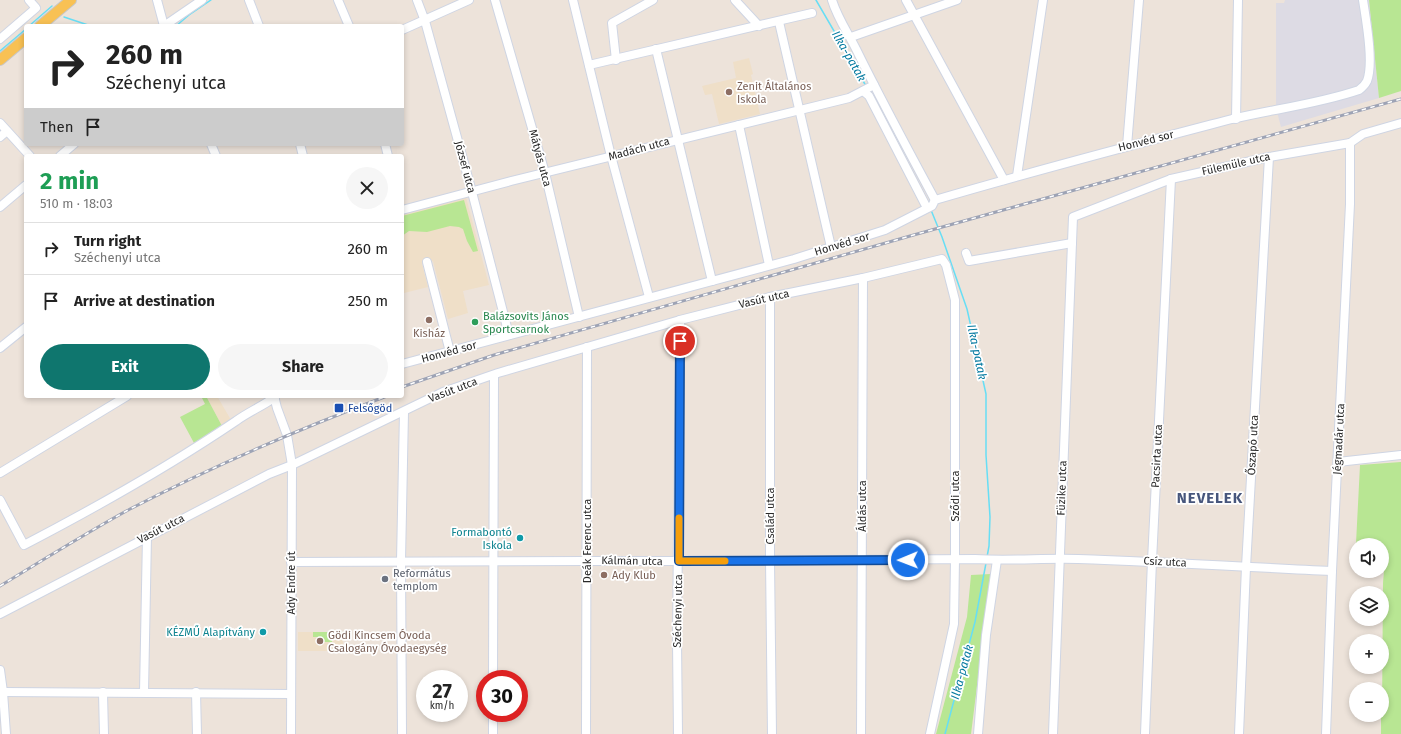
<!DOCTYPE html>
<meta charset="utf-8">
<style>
body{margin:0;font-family:"Fira Sans",sans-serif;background:#f6f6f6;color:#222;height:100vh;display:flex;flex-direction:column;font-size:15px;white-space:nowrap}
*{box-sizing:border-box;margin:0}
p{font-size:13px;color:#767676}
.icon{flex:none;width:22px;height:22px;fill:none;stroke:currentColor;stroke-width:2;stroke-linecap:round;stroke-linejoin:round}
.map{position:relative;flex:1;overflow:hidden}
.sheet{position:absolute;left:24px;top:154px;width:380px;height:244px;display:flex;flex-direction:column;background:#fff;border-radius:4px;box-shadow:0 2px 6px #0003}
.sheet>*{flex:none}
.hud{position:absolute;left:24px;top:24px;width:380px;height:122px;border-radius:4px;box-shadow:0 2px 6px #0003;background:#fff;color:#222;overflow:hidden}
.fabs{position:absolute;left:1349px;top:538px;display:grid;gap:8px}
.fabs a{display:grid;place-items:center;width:40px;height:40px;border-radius:50%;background:#fff;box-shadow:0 2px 6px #0003;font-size:20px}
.speed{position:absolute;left:416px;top:670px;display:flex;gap:8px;font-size:20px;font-weight:700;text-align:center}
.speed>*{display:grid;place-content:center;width:52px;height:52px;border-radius:50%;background:#fff;box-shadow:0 2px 6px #0003;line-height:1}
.speed small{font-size:10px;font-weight:400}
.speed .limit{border:6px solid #d22;background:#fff;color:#111}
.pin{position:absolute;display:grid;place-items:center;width:34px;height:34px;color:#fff;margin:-17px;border:2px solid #fff;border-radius:50%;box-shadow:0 1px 4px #0007}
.me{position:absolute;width:44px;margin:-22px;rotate:269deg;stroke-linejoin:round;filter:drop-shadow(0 0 3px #0008)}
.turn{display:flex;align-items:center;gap:14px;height:84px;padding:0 16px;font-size:18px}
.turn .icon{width:52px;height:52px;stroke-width:2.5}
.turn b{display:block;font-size:28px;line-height:34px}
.then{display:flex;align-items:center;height:38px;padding:0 16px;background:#0003;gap:8px;font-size:15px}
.round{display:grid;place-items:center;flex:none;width:42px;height:42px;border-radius:21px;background:#f6f6f6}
.head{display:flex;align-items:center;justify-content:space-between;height:68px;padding:0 16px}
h1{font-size:24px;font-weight:700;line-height:30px;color:#1e9e55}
.cta{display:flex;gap:8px;margin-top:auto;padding:8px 16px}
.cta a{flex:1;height:46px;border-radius:24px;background:#0f766e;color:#fff;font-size:16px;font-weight:700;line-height:46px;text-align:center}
.cta a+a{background:#f6f6f6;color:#222}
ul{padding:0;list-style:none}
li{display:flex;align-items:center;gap:12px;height:52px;padding:0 16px;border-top:1px solid #e0e0e0}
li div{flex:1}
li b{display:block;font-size:15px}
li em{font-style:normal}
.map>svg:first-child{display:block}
</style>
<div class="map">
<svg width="1401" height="734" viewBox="0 0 1401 734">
<rect width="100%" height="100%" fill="#ede3da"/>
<!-- industrial -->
<path fill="#dddbe4" d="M1285,0H1369L1379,98L1281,127L1276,108V3H1284Z"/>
<!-- education -->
<g fill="#efdfc8">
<path d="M749,58L753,74L751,75L760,114L719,124L712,94L705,95L702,86L736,78L733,62Z"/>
<path d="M466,197L489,285L463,291L468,313L448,319L433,261L422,264L428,287L404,293L402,284V214Z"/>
<path d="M206,396H217L231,420L222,426Z"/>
<rect x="298" y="632" width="45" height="19"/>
</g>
<!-- green -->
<g fill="#b8e693">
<path d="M1369,0H1401V91L1379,98Z"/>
<path d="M464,200L478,251L473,252L467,241L463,229L459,227L450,226L427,232L409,231L402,236V216Z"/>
<path d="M201,396H206L222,426L194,443L180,417L205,404Z"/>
<path d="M1401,462V734H1381V715H1382L1383,583L1384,571L1382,570V545H1356L1355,563L1360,465Z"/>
<path d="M991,574L971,734H936L967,617L971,575Z"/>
<path d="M313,632H343V639H332V642H324L323,637H313Z"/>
</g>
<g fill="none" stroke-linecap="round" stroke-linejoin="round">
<!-- stream -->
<g stroke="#67def5" stroke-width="1.5">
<path d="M816,0L866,86"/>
<path d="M64,17L91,26"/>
<path d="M29,26L52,6"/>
<path d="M176,26L189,15L211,0"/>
<path d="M0,51L26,29"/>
<path d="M931,210L942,237L967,309L986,394V455L990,517L989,546L987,557"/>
<path d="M945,734L975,622L986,563"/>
</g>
<defs>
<g id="minor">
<path d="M157,0L164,26"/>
<path d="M249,0L259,26"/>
<path d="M338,0L349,26"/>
<path d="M417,0L425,21L472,192L509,335"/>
<path d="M495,0L545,173L579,317"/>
<path d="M573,0L610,152L649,297"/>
<path d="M735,0L759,26"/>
<path d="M832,0C837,17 848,33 856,49C881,100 908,150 935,200"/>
<path d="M906,0L1004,180"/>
<path d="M779,22L831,247"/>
<path d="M164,26L202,0"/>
<path d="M402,30L469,0"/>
<path d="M851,37L957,0"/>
<path d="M0,39L36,8L29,0"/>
<path d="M656,49L712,281"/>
<path d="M616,60L612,23L653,0"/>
<path d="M589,65L812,13"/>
<path d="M863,91L869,96L927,208"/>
<path d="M1236,119L1238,0"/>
<path d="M0,123L30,156"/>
<path d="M739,125L769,265"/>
<path d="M0,137L7,131"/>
<path d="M211,144L216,156"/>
<path d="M300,144L303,156"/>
<path d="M385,144L388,156"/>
<path d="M1127,146L1139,0"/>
<path d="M60,156L74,144"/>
<path d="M1017,176L1043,0"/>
<path d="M0,207L26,185"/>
<path d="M402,210L511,181L849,98L874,85"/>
<path d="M966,253L969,261L1072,243"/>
<path d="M427,262L450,352"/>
<path d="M770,297V560L772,734"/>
<path d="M0,348L26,327"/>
<path d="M402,364L794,259L885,230L932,206L935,200C1033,171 1133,145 1232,119C1274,109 1318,104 1359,90C1363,87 1365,85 1367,81C1374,63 1366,20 1363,0"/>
<path d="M274,396L277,408L287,435L292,465L291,734"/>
<path d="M1338,462L1401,455"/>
<path d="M0,473L127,396"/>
<path d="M0,500L24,545C97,507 168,467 236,421C248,412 263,406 275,397"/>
<path d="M291,562L587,561H679L975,559C1010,561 1044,558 1078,559C1163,562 1248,567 1332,571"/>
<path d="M0,614L269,474L292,465L443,392L498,373L680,320L770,297L863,278L942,259L946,265L955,300V559L954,624L930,734"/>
<path d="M0,670L3,692L6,734"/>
<path d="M493,679L494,375"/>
<path d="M3,692L291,694"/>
<path d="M103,692L104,734"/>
<path d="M144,692L147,536"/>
<path d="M196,692L197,734"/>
<path d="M402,734L401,561L404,412"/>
<path d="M493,734V713"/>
<path d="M586,734L587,347"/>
<path d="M678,734L677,641L680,320"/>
<path d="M861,734L863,278"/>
<path d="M978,734L986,635L997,560"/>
<path d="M1053,734L1073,217L1171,179L1269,157L1350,143L1363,134L1401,123"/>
<path d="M1145,734L1152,561L1171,179"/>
<path d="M1239,734L1246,567L1269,157"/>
<path d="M1326,734L1332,571L1350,204V143"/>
</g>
<g id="major">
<path d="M40,26L71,0"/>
<path d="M0,60L26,38"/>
</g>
</defs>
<!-- minor casing -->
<use href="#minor" stroke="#cfd5e3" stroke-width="10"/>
<!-- major casing -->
<use href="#major" stroke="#c7c7c7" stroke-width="12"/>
<!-- minor -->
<use href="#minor" stroke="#fff" stroke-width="8"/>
<!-- major -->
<use href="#major" stroke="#f8c154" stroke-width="10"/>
<defs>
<g id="rail">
<path d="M402,387L494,355L910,236L1401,99"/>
<path d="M0,586C43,560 86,533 130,509C213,466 299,429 387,396"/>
</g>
</defs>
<!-- rail casing -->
<use href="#rail" stroke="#9da3b5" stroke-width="3"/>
<!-- rail -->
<use href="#rail" stroke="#fff" stroke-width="1.5" stroke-dasharray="4.5" stroke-linecap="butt"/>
</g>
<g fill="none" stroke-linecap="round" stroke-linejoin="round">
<defs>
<path id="route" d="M680,341L679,561L908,560"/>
</defs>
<!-- route casing -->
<use href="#route" stroke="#114b97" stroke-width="10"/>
<!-- route -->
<use href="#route" stroke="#1a73e8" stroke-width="7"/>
<!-- slow -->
<path stroke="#f59e0b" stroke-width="7" d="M679,518V561H725"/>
</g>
<!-- markers -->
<g fill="#8d6e63" stroke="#fff" stroke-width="1.5">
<circle cx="729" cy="92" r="4"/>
<circle cx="429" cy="320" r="4"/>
<circle cx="604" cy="575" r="4"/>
<circle cx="320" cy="641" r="4"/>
</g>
<circle fill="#2e9e5b" stroke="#fff" stroke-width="1.5" cx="475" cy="322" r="4"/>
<rect fill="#1a4fb4" stroke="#fff" stroke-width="1.5" x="334" y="403" width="10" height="10" rx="2"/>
<g fill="#0f9aa8" stroke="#fff" stroke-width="1.5">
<circle cx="520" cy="538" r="4"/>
<circle cx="263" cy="632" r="4"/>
</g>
<circle fill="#6b7280" stroke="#fff" stroke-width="1.5" cx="385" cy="579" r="4"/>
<g text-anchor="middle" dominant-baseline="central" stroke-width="3.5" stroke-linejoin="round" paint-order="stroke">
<!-- education labels -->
<g font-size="11" fill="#785e54" stroke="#fff" text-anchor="start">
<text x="737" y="86">Zenit Általános<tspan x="737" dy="13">Iskola</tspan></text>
<text x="429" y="333" text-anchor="middle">Kisház</text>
<text x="612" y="575">Ady Klub</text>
<text x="328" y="635">Gödi Kincsem Óvoda<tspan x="328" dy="13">Csalogány Óvodaegység</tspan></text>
</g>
<!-- street labels -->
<g font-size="11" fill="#292929" stroke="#fff">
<text transform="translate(1146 141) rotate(-14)">Honvéd sor</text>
<text transform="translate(639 149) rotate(-15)">Madách utca</text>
<text transform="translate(540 158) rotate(75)">Mátyás utca</text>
<text transform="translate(1236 164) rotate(-13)">Fülemüle utca</text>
<text transform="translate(465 167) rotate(75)">József utca</text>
<text transform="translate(842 244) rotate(-17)">Honvéd sor</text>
<text transform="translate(764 299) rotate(-13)">Vasút utca</text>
<text transform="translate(449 352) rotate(-15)">Honvéd sor</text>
<text transform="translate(453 390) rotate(-21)">Vasút utca</text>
<text transform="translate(1339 439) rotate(-87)">Jégmadár utca</text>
<text transform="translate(1253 445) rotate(-87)">Őszapó utca</text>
<text transform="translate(1157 456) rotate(-87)">Pacsirta utca</text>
<text transform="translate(1062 488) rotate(-88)">Füzike utca</text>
<text transform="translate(955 496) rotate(-90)">Sződi utca</text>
<text transform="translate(862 506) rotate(-90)">Áldás utca</text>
<text transform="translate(770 516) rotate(-90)">Család utca</text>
<text transform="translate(161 529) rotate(-27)">Vasút utca</text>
<text transform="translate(587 541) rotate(-90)">Deák Ferenc utca</text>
<text transform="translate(632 561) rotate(1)">Kálmán utca</text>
<text transform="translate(1165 562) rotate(3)">Csíz utca</text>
<text transform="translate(291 583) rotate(-90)">Ady Endre út</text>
<text transform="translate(678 611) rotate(-89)">Széchenyi utca</text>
</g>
<!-- leisure labels -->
<g font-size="11" fill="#27864d" stroke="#fff" text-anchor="start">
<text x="483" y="316">Balázsovits János<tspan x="483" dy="13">Sportcsarnok</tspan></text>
</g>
<!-- transit labels -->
<g font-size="11" fill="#164399" stroke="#fff" text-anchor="start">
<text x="348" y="408">Felsőgöd</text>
</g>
<!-- culture labels -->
<g font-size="11" fill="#0d838f" stroke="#fff" text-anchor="end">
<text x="512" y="532">Formabontó<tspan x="512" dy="13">Iskola</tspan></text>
<text x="255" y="632">KÉZMŰ Alapítvány</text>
</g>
<!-- worship labels -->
<g font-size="11" fill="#5b616d" stroke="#fff" text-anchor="start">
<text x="393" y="573">Református<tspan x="393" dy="13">templom</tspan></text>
</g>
<!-- water labels -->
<g font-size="12" font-style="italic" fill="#067ba1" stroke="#fff">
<text transform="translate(849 56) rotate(60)">Ilka-patak</text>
<text transform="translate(977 352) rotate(78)">Ilka-patak</text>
<text transform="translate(962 672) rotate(-75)">Ilka-patak</text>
</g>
<!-- district labels -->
<g font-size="15" font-weight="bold" letter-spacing="1" fill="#47567c" stroke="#fff">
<text x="1210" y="498">NEVELEK</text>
</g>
</g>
</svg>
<div class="fabs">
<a><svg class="icon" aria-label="sound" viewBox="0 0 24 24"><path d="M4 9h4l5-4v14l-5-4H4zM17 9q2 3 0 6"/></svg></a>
<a><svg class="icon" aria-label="layers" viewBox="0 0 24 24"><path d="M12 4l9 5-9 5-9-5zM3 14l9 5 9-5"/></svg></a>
<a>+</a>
<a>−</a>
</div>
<div class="speed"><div>27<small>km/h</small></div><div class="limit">30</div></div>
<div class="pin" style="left:680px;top:341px;background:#d93025"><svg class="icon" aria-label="arrive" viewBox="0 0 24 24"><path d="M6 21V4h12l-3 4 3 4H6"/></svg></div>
<svg class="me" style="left:908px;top:560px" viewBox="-20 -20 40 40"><circle r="17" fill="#1a73e8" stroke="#fff" stroke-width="3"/><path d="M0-11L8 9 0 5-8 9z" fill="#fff"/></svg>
<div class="hud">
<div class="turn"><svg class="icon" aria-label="right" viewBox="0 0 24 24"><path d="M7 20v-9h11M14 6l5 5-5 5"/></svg><div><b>260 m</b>Széchenyi utca</div></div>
<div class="then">Then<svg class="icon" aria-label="arrive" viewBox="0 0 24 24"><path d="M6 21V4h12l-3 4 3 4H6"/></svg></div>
</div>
<section class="sheet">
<div class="head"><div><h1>2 min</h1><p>510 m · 18:03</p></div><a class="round"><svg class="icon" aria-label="close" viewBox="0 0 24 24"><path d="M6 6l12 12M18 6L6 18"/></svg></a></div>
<ul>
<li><svg class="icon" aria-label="right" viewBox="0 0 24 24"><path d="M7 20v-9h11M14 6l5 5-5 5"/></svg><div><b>Turn right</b><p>Széchenyi utca</p></div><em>260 m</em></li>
<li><svg class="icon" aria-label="arrive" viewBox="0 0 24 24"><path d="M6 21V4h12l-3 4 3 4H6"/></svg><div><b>Arrive at destination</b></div><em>250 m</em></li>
</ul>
<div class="cta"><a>Exit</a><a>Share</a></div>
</section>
</div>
